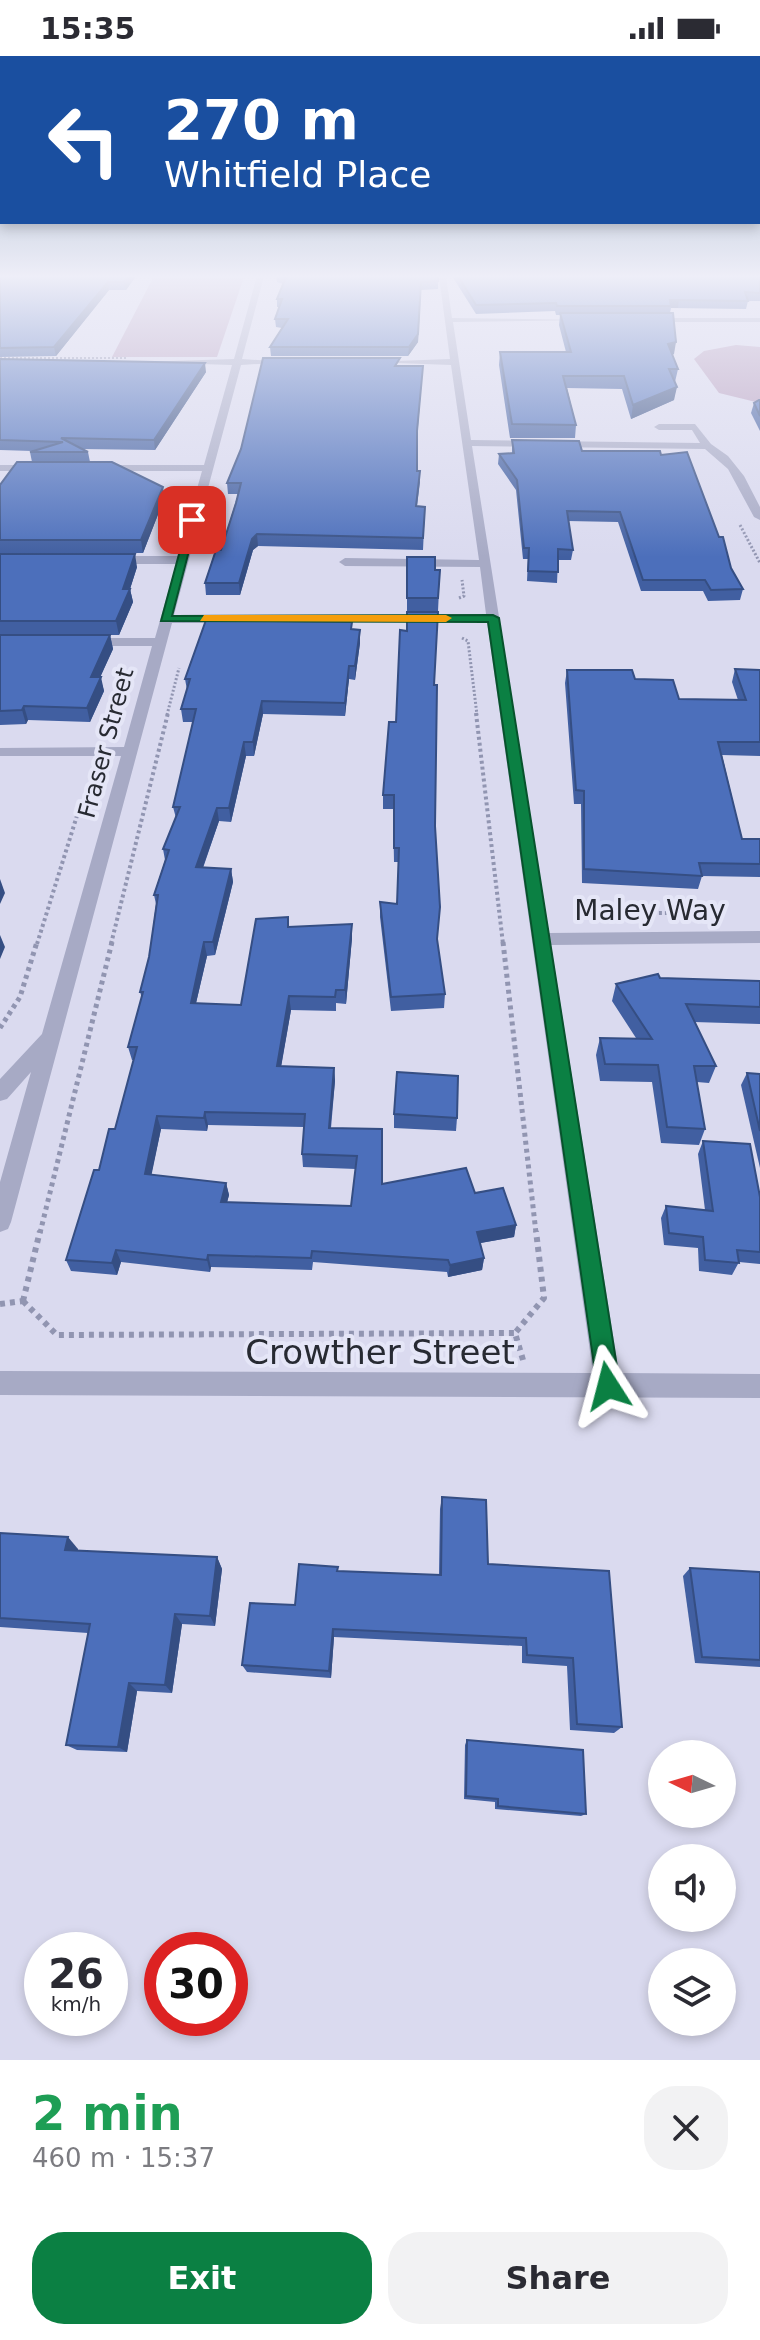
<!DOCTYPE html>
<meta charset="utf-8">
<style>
body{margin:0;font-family:"DejaVu Sans",sans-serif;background:#f2f2f3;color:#2b2b33;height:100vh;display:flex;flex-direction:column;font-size:30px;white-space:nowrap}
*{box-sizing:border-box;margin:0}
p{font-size:26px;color:#7c7c81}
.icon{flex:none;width:44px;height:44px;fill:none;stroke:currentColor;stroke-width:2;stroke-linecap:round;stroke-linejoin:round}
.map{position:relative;height:2004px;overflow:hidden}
.panel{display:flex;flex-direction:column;background:#fff;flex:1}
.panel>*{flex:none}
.top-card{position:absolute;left:0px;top:0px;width:760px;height:168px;box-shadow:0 4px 12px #0003;background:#1a4fa0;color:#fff;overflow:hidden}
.needle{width:52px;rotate:275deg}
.fabs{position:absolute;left:648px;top:1684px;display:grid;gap:16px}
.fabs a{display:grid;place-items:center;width:88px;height:88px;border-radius:50%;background:#fff;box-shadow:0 4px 12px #0003;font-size:40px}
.speed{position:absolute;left:24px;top:1876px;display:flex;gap:16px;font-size:40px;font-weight:700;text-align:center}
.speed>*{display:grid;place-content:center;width:104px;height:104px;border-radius:50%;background:#fff;box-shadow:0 4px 12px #0003;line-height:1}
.speed small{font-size:20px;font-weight:400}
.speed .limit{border:12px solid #d22;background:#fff;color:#111}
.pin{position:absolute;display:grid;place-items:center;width:68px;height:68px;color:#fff;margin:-34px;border-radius:16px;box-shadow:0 4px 12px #0006}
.me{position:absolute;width:88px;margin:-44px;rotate:351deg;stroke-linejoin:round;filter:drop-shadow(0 0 6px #0008)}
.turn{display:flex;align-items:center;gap:28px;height:168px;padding:0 32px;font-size:36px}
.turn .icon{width:104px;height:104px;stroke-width:2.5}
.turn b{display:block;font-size:56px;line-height:68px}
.round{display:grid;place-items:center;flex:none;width:84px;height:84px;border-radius:32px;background:#f2f2f3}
.overview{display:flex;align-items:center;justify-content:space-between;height:136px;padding:0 32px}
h1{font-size:48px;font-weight:700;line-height:60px;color:#1e9e55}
.cta{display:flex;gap:16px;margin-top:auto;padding:16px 32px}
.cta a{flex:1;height:92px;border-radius:32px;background:#0b8043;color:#fff;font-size:32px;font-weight:700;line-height:92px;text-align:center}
.cta a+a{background:#f2f2f3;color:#2b2b33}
.status{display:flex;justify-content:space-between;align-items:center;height:56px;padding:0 40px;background:#fff;direction:ltr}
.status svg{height:22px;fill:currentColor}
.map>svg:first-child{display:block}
</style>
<div class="status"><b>15:35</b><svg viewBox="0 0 49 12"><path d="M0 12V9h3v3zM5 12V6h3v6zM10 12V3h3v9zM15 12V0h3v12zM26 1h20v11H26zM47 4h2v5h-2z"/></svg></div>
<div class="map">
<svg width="760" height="2004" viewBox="0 0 760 2004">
<rect width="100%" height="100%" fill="#dadaef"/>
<!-- green -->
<g fill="#b59bbc">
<path d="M154,220L244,221L217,301H112Z"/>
<path d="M736,289L760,291V347L719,337L694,303L704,295Z"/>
</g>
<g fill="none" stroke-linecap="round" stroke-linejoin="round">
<!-- path-far4 -->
<path stroke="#9195b1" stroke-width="2" stroke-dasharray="2 2" stroke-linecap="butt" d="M0,302H126"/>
<!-- path-far3 -->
<g stroke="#9195b1" stroke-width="3" stroke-dasharray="2 2" stroke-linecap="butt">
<path d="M740,469L760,507"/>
<path d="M459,542L464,540L462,524"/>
<path d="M462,582L468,585L477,659"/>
<path d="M167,659L179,612"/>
</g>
<!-- path-far2 -->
<g stroke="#9195b1" stroke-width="4" stroke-dasharray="3 3" stroke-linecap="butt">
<path d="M476,657L503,888"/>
<path d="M611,862L610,857H719"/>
<path d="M37,888L80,750H93"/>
<path d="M111,888L168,657"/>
</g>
<!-- path-far1 -->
<g stroke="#9195b1" stroke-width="5" stroke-dasharray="4 4" stroke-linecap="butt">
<path d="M503,886L536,1177"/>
<path d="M0,972L20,941L37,886"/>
<path d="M40,1177L112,886"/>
</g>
<!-- path -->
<g stroke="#9195b1" stroke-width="6" stroke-dasharray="5 5" stroke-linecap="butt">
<path d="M23,1245L40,1175"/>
<path d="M23,1245L57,1279L515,1277"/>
<path d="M0,1248L23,1245"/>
<path d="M523,1304L515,1277L544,1242L536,1175"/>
</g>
<!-- minor -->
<g fill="#a7aac5" fill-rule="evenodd">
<path d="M257,220H264L242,303L290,306L241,309L174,559L486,558L480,511L345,510L339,506L345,502L479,504L451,309L370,306L450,303L439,220H446L452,262L589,264L453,266L471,384L700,387L692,374H659L654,371L659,368H695L711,388L728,400L744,420L760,451V464L754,461L728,413L705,393L472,390L549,877L760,875V887L551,889L619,1317L760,1318V1342L0,1339V1315L593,1317L487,566L172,567L11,1166L8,1173L0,1176V1126L31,1016L7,1043L0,1045V1023L42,978L121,700H0V692L124,691L152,590H87L80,586L87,582H155L176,508H110L104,504L110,500H178L202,415H99L94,412L99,409H204L232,309L138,306L234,303Z"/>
<path d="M649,262H760V266H646Z"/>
<path d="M0,409H39L44,412L39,415H0Z"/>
</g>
</g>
<!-- wall -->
<g fill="#415fa1" fill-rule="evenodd">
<path d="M0,220H136L126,234H109L56,300L0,301Z"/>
<path d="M276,220H438V233L421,234L418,286L408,300H271L270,291L282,272L276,271L275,263L279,251H277V243L283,228L277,226Z"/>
<path d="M452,220H760V245H748L746,253L671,252L670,257L674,298L672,299L678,313L675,326L674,344L631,363L622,333L567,332L576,369L575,382H510L499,309L500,296H566L559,269L560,259H556L555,255L476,258Z"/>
<path d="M0,303L206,316L155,394L82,393L88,396L90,406L163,431L164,443L143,497H0V429L32,406L30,396L32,395L0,394Z"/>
<path d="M400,310H423L417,383V415L420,426L417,450L425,451L423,494L258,490L253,494L240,539H206L205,527L221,494L238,438H228L227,427Z"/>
<path d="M760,344V375L751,357L754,347Z"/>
<path d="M512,384L582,395L661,399L743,533L740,544L708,545L703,535H641L618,466L568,465L573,494L571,504H558L557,527L527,525L528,503H523L516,434L498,408L499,398L512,397Z"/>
<path d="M0,498L137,511L130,533L133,546L119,579H0Z"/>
<path d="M407,501L435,514H440L438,555H407Z"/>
<path d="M352,573L360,574V587L355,624L349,623L345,660L263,658L254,700H246L231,766L219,765L203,812L231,813L233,826L215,899L207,900L196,947L241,949L289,871L352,868V882L346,948L336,947V955L291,954L281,1010L334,1012L335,1025L331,1072L382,1128L475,1137L516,1169L514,1181L480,1187L484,1202L482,1214L448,1221L447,1216L313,1206L312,1214L211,1211L210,1216L121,1206L117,1219L71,1215L66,1204L115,1073L134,1004H132L128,991L142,942L140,936L149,901L156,848L154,839L165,804L163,793L176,762L173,751L193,666H183L181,653L187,634L185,623ZM208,1069L304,1071L302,1098L303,1111L356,1113L351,1150L227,1146L229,1139L226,1127L151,1119L161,1073L207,1075Z"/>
<path d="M0,579H110L113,593L100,621L104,635L90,666L28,664L26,668L0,669Z"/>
<path d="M735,613L760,614V700L722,699L742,783H760V821L702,820L698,833L582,827L581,748H574L565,627L567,614L635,623L679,643L738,644L732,626Z"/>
<path d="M434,629L437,885L445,938L444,952L391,955L380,861V846L397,848L399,806H394L393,753H383V739L396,666Z"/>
<path d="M660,922L760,925V968L694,966L716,1010L709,1027L697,1026L705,1073L699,1089L661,1087L652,1026L600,1025L596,999L600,982H636L612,945L616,928Z"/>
<path d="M747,1017L760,1018V1112L741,1029Z"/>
<path d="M394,1058L457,1062L456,1075L394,1072Z"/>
<path d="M703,1085L760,1141V1208L739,1206L732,1219L699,1215L698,1192L664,1189L661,1162L666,1150L705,1154L698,1098Z"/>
<path d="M442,1441L488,1508L609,1515L622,1671L614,1677L570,1674L567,1610L522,1607V1590L334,1581L331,1622L247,1616L242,1609L295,1549L338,1511V1515L439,1519L440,1453Z"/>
<path d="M0,1477L78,1493V1495L217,1501L222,1513L215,1570L182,1568L172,1637L137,1635L127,1696L77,1694L66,1689L88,1577L0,1571Z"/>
<path d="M690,1512L760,1516V1611L695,1607L683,1520Z"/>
<path d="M467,1684L586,1758L581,1760L495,1753V1746L464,1743L465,1689Z"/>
</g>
<!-- shaded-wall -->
<g fill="#354e83">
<path d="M129,220H136L126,234L124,226Z"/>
<path d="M108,226L109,234L56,300L54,291Z"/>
<path d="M421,226L418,286L408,300L409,291Z"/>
<path d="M679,243L678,252H671L670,244Z"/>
<path d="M676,286L674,298L665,300L668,288Z"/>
<path d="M205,307L206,316L155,394L154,384Z"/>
<path d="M677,331L674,344L631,363L633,349Z"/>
<path d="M163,431L164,443L143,497L141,484Z"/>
<path d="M257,478L258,490L253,494L240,539L239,527L252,483Z"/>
<path d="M135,498L137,511L130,533L133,546L119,579L116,565L123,533Z"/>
<path d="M360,574V587L355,624V610Z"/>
<path d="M110,579L113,593L94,635L91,621Z"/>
<path d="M349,610V623L345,660V647Z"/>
<path d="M101,621L104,635L90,666L87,652Z"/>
<path d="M262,645L263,658L254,700L253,686Z"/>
<path d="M24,650L28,664L26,668L22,654Z"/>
<path d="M244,686L246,700L231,766L229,752Z"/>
<path d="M217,752L219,765L198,825L196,811Z"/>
<path d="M231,813L233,826L215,899L213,886Z"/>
<path d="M0,823L5,837L0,848Z"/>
<path d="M352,868V882L346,948L345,934Z"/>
<path d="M0,879L5,891L0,903Z"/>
<path d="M204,886L207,900L193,960L191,947Z"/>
<path d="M289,940L291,954L279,1023L277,1010Z"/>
<path d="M334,1012L335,1025L329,1085V1072Z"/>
<path d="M205,1056L208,1069L207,1075L204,1062Z"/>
<path d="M157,1060L161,1073L149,1131L145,1118Z"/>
<path d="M226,1127L229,1139L224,1158L221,1146Z"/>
<path d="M516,1169L514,1181L475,1188L477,1176Z"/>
<path d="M116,1194L121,1206L117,1219L112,1207Z"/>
<path d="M208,1199L211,1211L210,1216L207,1204Z"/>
<path d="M484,1202L482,1214L448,1221L450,1209Z"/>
<path d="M68,1481L78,1493L75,1506L65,1494Z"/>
<path d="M217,1501L222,1513L215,1570L210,1560Z"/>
<path d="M175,1558L182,1568L172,1637L165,1629Z"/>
<path d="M333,1573L334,1581L331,1622L329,1615Z"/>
<path d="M129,1627L137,1635L127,1696L118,1691Z"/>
</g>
<!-- building -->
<g fill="#4c6fbb" stroke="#354e83" stroke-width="2" fill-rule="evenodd">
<path d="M0,220H129L124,226H108L54,291L0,292Z"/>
<path d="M283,220H438V225L421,226L418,278L409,291H270L288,263H275L282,243H277L286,221Z"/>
<path d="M458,220H760V237L745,236L748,245L670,244L671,250H557L556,247L476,249Z"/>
<path d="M560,257H673L676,286L668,288L678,313H669L677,331L633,349L624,320H563L576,369L512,368L500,296H571Z"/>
<path d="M263,302H400L395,310H423L417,375V415H420L416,450L425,451L423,482L257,478L252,483L239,527H205L216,494H221L236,447L241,427H227L241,393Z"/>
<path d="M0,303L205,307L154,384L61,382L88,396H30L63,386L0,384Z"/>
<path d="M759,344H760V360L754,347Z"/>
<path d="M512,384L579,385L582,395H660L661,399L687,396L719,481H723L731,512L743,533L711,534L705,524H643L620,456L567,455L573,494L558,493V516L528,515L529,492H524L517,424L499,398L514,397Z"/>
<path d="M17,406H112L163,431L141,484H0V429Z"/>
<path d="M0,498H135L123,533H130L116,565H0Z"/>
<path d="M407,501H435V514H440L438,542H407Z"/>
<path d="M407,556H438L434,629H437L435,770L440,851L437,883L445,938L391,941L380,846L397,848L399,792H394V739H383L389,666H396L400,574L407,575Z"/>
<path d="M206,564L352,566L351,573L360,574L355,610H349L345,647L262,645L253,686H244L229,752H217L196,811L231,813L213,886H204L191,947L241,949L256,863L288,861V871L352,868L345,934H336L335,941L289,940L277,1010L334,1012L329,1072L382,1073V1128L466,1112L475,1137L503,1132L516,1169L477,1176L484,1202L450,1209L448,1204L312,1195L311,1202L208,1199L207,1204L116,1194L112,1207L66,1204L94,1114H99L109,1073H115L137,991H128L143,936H140L149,901L158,839H154L169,794L163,793L180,751H173L196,653H181L190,623H185ZM205,1056L305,1058L302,1098L357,1100L351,1150L221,1146L226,1127L145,1118L157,1060L204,1062Z"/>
<path d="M0,579H110L91,621H101L87,652L24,650L22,654L0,655Z"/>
<path d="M735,613L760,614V686H718L742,783H760V808L699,807L702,820L584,813V735L576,734L567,614H632L635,623L673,624L679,643L746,644Z"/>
<path d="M658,918L660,922L760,925V951L686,948L716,1010H694L705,1073L667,1071L658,1009L605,1008L600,982L652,983L616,928Z"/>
<path d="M397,1016L458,1020L457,1062L394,1058Z"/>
<path d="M747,1017L760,1018V1075Z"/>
<path d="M703,1085L750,1088L760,1141V1196L737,1194L739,1207L705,1204L703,1181L669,1177L666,1150L713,1155Z"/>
<path d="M442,1441L486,1444L488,1508L609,1515L622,1671L577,1668L573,1602L527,1599L526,1582L333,1573L329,1615L242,1609L250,1547L295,1549L299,1508L338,1511L337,1515L441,1519Z"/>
<path d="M0,1477L68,1481L65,1494L217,1501L210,1560L175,1558L165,1629L129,1627L118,1691L66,1689L90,1568L0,1562Z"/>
<path d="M690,1512L760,1516V1604L702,1601Z"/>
<path d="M467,1684L583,1694L586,1758L498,1750V1743L466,1740Z"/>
</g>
<!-- sky -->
<linearGradient id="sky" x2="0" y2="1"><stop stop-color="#8fa6bc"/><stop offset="0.44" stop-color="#eeeef8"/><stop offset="1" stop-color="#eeeef8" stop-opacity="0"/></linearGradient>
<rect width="760" height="501" fill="url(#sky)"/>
<!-- route -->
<path fill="#0b8043" stroke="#07532c" stroke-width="2" d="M189,461L197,464L172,560L493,559L499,562L620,1330L616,1338L608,1341L600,1338L597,1330L488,566L161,565Z"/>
<!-- slow -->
<path fill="#f59e0b" d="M204,559H446L452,562L446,566L200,565Z"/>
<g text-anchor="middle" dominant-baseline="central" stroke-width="8" stroke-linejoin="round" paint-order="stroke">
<!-- far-street labels -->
<g font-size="24" fill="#272a32" stroke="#e5e6f7">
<text transform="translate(106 687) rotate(-75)">Fraser Street</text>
</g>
<!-- street labels -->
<g font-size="28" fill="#272a32" stroke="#e5e6f7">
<text x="650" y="854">Maley Way</text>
</g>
<!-- near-street labels -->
<g font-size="34" fill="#272a32" stroke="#e5e6f7">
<text x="380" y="1296">Crowther Street</text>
</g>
</g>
</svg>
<div class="fabs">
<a><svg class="needle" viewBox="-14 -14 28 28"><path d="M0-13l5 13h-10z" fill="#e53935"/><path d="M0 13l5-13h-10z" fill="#7c7c81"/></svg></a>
<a><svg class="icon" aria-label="sound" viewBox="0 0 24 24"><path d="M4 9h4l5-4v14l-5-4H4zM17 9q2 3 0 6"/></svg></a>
<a><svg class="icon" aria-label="layers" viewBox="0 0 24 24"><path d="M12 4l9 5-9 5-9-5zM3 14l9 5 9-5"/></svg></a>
</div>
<div class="speed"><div>26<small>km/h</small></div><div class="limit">30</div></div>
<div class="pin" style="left:192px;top:464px;background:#d93025"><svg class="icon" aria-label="arrive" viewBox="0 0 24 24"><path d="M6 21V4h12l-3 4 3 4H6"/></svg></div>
<svg class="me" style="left:608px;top:1330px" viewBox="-20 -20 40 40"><path d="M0-17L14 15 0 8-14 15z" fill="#0b8043" stroke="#fff" stroke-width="4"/></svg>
<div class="top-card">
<div class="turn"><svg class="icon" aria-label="left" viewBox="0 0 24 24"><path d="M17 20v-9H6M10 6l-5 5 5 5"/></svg><div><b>270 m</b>Whitfield Place</div></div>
</div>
</div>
<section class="panel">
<div class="overview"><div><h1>2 min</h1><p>460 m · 15:37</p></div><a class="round"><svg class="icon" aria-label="close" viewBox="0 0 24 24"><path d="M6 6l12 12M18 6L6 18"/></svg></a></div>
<div class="cta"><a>Exit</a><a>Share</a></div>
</section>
